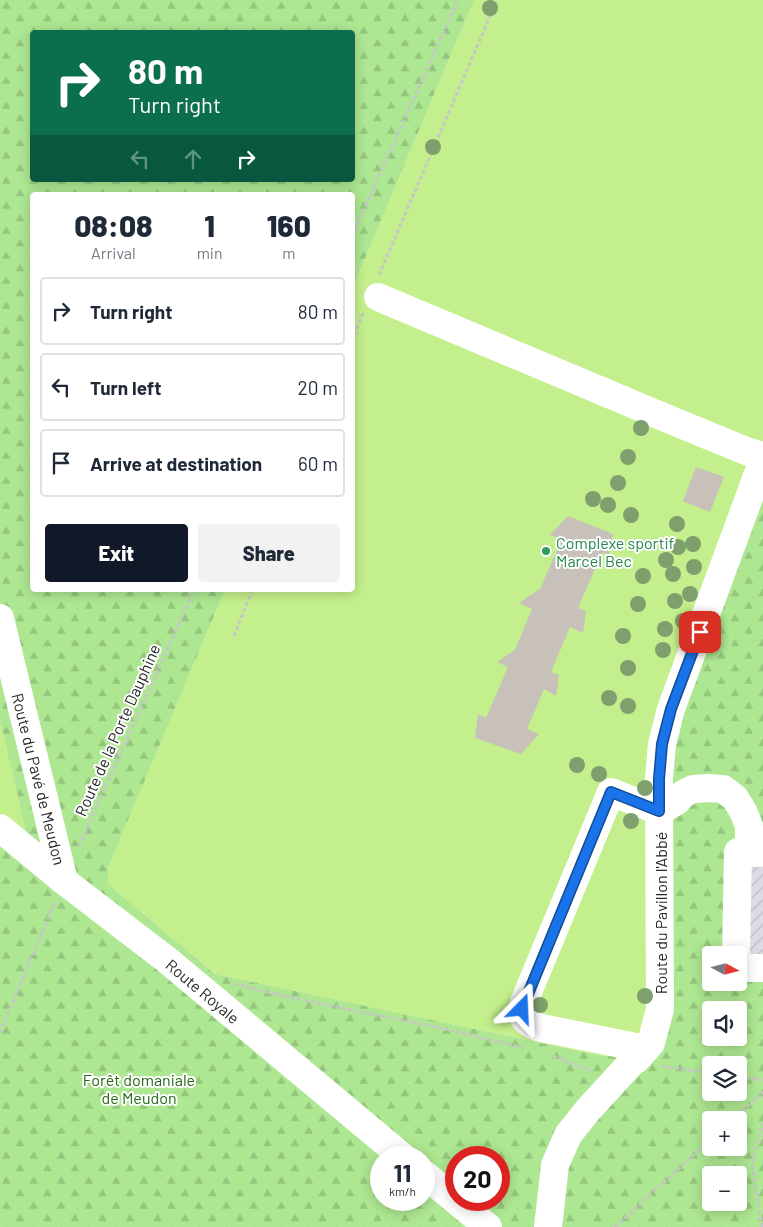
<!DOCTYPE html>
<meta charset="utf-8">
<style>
body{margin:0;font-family:Barlow,sans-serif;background:#f2f2f3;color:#1f2937;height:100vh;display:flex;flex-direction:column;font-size:19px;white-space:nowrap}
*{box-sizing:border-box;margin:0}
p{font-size:16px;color:#747a83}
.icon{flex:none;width:28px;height:28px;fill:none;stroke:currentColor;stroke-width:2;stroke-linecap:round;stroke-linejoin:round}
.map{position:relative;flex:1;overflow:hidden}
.panel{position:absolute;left:30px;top:192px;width:325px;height:400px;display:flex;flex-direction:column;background:#fff;border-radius:5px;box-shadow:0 2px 12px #0003}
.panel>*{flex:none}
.guide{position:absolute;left:30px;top:30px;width:325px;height:152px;border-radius:5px;box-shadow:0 2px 12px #0003;background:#0b6e4f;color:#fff;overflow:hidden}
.needle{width:32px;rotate:97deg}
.buttons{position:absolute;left:702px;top:946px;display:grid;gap:10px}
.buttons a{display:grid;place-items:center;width:45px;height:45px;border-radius:5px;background:#fff;box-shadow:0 2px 12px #0003;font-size:25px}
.speed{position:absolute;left:370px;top:1146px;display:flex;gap:10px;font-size:25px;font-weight:700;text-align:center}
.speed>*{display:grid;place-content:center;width:65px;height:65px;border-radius:50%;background:#fff;box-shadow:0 2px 12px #0003;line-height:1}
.speed small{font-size:12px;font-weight:400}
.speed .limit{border:8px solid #d22;background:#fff;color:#111}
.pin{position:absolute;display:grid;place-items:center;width:42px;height:42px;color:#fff;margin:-21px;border-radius:10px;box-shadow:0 2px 8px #0006}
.me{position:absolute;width:55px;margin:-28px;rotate:21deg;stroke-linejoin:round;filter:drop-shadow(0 0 4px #0008)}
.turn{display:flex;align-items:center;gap:18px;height:105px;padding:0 15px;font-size:22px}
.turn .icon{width:65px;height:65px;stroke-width:2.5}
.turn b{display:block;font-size:35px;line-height:42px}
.lanes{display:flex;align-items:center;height:48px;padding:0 15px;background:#0003;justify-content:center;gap:25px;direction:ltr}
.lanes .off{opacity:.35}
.eta{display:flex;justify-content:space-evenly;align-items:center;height:85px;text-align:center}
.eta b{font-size:30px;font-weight:800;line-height:35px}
.action{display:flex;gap:10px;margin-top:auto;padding:10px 15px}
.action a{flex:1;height:58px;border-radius:5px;background:#111827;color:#fff;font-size:20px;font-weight:800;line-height:58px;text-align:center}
.action a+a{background:#f2f2f3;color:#1f2937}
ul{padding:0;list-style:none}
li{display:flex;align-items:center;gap:15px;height:68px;margin:0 10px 8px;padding:0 5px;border:2px solid #e0e1e3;border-radius:5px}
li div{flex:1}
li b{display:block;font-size:19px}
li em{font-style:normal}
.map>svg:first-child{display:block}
</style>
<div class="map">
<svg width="763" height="1227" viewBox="0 0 763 1227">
<defs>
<pattern id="industrial-furrows" width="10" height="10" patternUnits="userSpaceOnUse" patternTransform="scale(1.25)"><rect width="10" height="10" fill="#dddae4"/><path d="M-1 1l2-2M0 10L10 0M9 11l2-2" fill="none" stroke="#bebbc4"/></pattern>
<pattern id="forest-firs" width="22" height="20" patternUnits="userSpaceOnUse" patternTransform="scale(1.25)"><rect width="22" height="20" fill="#ade791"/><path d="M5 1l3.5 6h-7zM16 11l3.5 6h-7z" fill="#95c67d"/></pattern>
</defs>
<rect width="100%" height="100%" fill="#ece4d9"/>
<!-- industrial -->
<path fill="url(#industrial-furrows)" d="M731,848H763V974L739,973Z"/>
<!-- forest -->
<path fill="url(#forest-firs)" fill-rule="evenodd" d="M0,0H474L353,287L352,195H32V590H225L108,868V884L215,974L602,1056H616L671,750L763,485V848H732L729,955H711V982H739V973L763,974V1227H0V826L30,850L0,720ZM32,32H352V180H32ZM711,1010H739V1038H711ZM711,1065H739V1092H711ZM711,1120H739V1148H711ZM381,1158H424V1200H381ZM456,1158H499V1200H456ZM711,1175H739V1202H711Z"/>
<!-- pitch -->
<g fill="#c3ef8c">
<path d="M474,0H763V485L678,719L649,1027L616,1056H602L215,974L108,884V868L225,590H352L353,287Z"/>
<path d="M0,720L31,851L0,826Z"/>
</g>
<!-- building -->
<g fill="#c7c1b9">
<path d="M696,467L724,477L710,512L683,501Z"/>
<path d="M568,516L613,534L609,554L602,553L578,608L586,611L583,633L570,627L551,672L559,675L556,696L544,689L527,729L539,734L521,754L475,738L478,714L486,718L508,667L497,662L515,650L532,609L519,603L540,589L562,539L550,535Z"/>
</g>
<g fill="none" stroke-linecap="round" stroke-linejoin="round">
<!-- path -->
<g stroke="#c7c7c7" stroke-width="3" stroke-dasharray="4 2.5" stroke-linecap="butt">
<path d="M352,236L458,0"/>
<path d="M379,275L497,0"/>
<path d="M352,341L363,313"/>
<path d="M234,636L252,590"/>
<path d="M79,846L194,590"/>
<path d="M234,984L297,999L441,1028L523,1048"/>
<path d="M0,1033L55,902"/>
<path d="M553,1056L591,1071"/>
<path d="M662,1066L711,1073"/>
<path d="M739,1077L763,1080"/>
<path d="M732,1120L763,1092"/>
<path d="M615,1227L711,1139"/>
<path d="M762,1227L752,1164L763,1123"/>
</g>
<!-- minor -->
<g stroke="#fff" stroke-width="28">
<path d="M378,297L673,421L746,451L763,456"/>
<path d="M0,618L64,881"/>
<path d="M0,828L64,881L167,960L404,1158"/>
<path d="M736,955L738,852L759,853"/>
<path d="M739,968H763"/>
<path d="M646,1049L537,1027C523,1021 520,1017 524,1002L611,792L659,811L677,801L683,794L693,789L708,788L723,789L735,798L743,811L749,826V853"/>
<path d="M424,1174L488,1227"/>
<path d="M548,1227L555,1165L568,1135L588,1110L632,1062L636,1060L651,1043L660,1009L659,779L662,744L671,709L763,460"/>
</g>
</g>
<!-- trees -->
<g fill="#7fa06d">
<circle cx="490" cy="8" r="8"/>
<circle cx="433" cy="147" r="8"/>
<circle cx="641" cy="428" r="8"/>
<circle cx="628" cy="457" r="8"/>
<circle cx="618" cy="483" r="8"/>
<circle cx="593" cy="499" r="8"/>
<circle cx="608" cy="505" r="8"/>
<circle cx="631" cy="515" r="8"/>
<circle cx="677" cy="524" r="8"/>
<circle cx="693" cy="544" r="8"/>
<circle cx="678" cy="547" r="8"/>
<circle cx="666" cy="560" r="8"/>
<circle cx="694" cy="567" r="8"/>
<circle cx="673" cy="574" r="8"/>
<circle cx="643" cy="576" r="8"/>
<circle cx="690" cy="594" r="8"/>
<circle cx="675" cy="601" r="8"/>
<circle cx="638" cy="604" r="8"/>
<circle cx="683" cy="621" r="8"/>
<circle cx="665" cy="629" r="8"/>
<circle cx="623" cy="636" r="8"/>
<circle cx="663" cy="650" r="8"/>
<circle cx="628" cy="668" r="8"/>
<circle cx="609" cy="698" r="8"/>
<circle cx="628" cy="706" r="8"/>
<circle cx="577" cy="765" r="8"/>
<circle cx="599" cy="774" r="8"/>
<circle cx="645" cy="788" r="8"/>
<circle cx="631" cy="821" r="8"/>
<circle cx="645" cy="996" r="8"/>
<circle cx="540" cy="1005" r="8"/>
</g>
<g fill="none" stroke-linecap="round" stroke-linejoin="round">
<defs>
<path id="route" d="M522,1009L528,994L611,792L659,811V779L662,744L671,709L700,632"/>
</defs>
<!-- route casing -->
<use href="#route" stroke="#114b97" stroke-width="12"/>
<!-- route -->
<use href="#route" stroke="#1a73e8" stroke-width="9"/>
</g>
<!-- markers -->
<circle fill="#2e9e5b" stroke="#fff" stroke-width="2" cx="546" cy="551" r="5"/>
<g text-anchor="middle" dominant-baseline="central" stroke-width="4" stroke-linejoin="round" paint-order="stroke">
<!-- leisure labels -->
<g font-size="16" fill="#27864d" stroke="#fff" text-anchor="start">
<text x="556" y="542">Complexe sportif<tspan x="556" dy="18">Marcel Bec</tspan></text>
</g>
<!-- street labels -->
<g font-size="16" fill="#282828" stroke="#fff">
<text transform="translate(117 730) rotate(-66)">Route de la Porte Dauphine</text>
<text transform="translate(39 779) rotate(76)">Route du Pavé de Meudon</text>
<text transform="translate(660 913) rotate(-90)">Route du Pavillon l'Abbé</text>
<text transform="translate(203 991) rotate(40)">Route Royale</text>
</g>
<!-- park labels -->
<g font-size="16" fill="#256915" stroke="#fff">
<text x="139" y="1079">Forêt domaniale<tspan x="139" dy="18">de Meudon</tspan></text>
</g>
</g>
</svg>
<div class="buttons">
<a><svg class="needle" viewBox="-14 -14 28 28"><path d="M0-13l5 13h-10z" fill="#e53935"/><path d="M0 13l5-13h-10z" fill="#747a83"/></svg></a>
<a><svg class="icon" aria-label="sound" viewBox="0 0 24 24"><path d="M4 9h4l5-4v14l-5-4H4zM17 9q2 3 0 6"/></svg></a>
<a><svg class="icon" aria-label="layers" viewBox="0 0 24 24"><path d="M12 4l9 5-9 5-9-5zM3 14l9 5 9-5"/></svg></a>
<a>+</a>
<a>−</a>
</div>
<div class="speed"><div>11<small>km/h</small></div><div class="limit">20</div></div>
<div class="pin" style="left:700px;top:632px;background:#d93025"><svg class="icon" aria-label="arrive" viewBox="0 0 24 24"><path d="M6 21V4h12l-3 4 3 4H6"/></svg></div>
<svg class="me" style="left:522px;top:1009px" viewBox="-20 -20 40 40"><path d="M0-17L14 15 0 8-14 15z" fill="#1a73e8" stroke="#fff" stroke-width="4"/></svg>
<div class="guide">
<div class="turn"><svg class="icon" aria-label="right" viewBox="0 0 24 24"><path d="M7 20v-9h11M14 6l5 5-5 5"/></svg><div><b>80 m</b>Turn right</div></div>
<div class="lanes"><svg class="icon off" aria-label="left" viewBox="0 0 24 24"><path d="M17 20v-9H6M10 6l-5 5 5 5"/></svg><svg class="icon off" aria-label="ahead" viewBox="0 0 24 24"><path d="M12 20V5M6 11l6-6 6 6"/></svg><svg class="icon" aria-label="right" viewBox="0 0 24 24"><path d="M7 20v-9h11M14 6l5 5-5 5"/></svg></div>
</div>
<section class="panel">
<div class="eta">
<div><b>08:08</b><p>Arrival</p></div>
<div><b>1</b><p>min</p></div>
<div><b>160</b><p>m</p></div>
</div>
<ul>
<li><svg class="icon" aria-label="right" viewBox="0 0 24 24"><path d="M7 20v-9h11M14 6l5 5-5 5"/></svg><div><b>Turn right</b></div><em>80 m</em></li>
<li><svg class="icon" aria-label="left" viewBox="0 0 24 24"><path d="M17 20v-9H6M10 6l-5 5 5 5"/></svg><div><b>Turn left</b></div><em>20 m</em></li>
<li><svg class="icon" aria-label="arrive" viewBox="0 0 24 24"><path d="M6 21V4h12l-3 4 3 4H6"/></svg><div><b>Arrive at destination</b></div><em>60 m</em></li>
</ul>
<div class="action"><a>Exit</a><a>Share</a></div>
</section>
</div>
